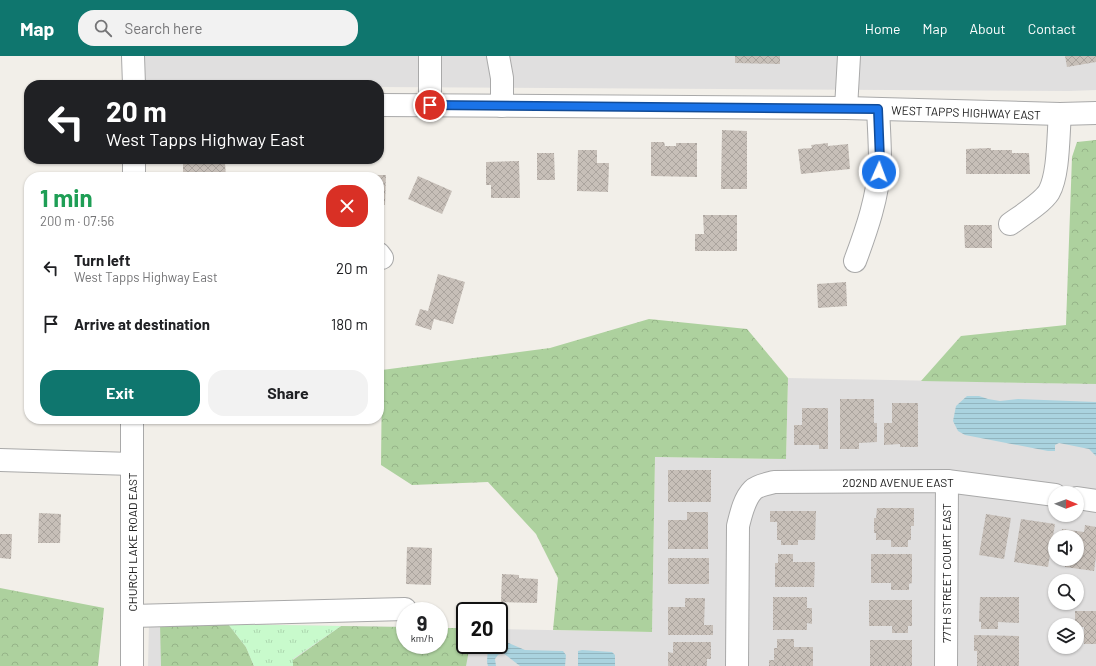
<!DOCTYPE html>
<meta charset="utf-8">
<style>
body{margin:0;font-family:Barlow,sans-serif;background:#f2f2f2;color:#202124;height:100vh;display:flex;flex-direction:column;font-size:15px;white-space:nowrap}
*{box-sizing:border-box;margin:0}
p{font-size:13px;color:#757577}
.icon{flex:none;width:22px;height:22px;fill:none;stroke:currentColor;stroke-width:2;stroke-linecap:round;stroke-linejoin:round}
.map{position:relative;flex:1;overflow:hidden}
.panel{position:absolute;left:24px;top:116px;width:360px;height:252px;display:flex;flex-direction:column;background:#fff;border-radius:16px;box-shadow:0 1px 3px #0004}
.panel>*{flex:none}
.guide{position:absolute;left:24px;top:24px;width:360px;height:84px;border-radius:16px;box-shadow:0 1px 3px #0004;background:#202124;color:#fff;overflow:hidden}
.needle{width:26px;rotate:91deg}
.tools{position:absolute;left:1048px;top:430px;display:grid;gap:8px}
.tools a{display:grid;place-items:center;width:36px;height:36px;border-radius:50%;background:#fff;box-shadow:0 1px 3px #0004;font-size:20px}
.speed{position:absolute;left:396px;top:546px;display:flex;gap:8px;font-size:20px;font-weight:700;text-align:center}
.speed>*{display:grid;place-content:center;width:52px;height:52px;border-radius:50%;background:#fff;box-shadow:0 1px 3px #0004;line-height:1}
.speed small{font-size:10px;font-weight:400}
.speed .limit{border:2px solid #111;border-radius:6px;background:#fff;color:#111}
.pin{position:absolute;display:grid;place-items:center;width:34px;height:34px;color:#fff;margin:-17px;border:2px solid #fff;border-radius:50%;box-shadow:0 1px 4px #0007}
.me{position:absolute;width:44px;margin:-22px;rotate:2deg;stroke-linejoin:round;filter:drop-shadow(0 0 3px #0008)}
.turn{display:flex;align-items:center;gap:14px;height:84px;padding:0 16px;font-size:18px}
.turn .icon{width:52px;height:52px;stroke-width:2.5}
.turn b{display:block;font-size:28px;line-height:34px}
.round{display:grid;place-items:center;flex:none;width:42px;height:42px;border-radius:16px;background:#f2f2f2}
.summary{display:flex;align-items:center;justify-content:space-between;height:68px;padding:0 16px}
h1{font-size:24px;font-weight:700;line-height:30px;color:#1e9e55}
.action{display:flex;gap:8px;margin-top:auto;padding:8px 16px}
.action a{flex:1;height:46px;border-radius:16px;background:#0f766e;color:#fff;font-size:16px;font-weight:700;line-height:46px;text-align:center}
.action a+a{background:#f2f2f2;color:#202124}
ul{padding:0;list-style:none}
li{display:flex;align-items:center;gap:12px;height:56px;padding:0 16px}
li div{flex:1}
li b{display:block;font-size:15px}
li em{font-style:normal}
header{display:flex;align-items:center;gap:24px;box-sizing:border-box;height:56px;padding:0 20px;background:#0f766e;color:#fff}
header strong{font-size:19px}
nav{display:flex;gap:22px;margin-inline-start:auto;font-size:14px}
.search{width:280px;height:36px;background:#f2f2f2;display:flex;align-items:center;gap:10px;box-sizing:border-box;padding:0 14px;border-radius:16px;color:#757577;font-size:15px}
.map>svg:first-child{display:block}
</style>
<header>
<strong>Map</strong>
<div class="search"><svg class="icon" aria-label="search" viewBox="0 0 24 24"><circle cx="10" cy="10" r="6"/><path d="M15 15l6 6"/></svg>Search here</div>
<nav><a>Home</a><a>Map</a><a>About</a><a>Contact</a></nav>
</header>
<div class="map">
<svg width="1096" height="610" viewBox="0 0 1096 610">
<defs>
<pattern id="forest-crowns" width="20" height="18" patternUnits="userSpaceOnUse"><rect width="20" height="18" fill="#add19e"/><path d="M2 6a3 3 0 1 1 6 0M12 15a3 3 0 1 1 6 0" fill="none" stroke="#95b388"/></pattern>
<pattern id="park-tufts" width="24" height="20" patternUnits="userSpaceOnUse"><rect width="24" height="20" fill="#c8facc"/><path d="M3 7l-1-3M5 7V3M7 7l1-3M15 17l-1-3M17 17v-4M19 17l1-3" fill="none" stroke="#acd6af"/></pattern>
<pattern id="water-rules" width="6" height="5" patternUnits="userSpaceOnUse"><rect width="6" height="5" fill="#aad3df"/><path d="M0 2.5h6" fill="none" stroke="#92b5bf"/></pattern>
<pattern id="building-cross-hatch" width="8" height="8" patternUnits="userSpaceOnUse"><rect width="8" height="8" fill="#c7bfb8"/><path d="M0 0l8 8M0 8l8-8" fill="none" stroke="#aba49e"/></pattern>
</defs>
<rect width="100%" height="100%" fill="#f2efe9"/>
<!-- residential -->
<g fill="#e0dfdf" fill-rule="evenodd">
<path d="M145,0H1096V34L1069,35L379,31V29H145Z"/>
<path d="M788,322L1096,328V610H148L149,567L405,571V589H439V572H465V589H499V573L652,576L655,401L786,403ZM1055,437H1077V459H1055ZM1055,481H1077V503H1055ZM1055,525H1077V547H1055ZM1055,569H1077V591H1055Z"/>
</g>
<!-- forest -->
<g fill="url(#forest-crowns)">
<path d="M1096,84V328L921,325L961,280L1066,269L1072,101L1077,86Z"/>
<path d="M649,263L747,273L788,322L786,403L655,401L652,576L553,574L558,522L536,478L488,426L412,429L381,409L382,314L550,292Z"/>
<path d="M0,532L104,552L98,610H0Z"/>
<path d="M160,567L228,568L246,591L254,610H161Z"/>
<path d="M341,570L405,571V589H439V572H465V589H470L466,610H293V604Z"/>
</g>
<!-- park -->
<path fill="url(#park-tufts)" d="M228,568L341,570L293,603V610H254L246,591Z"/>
<!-- water -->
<g fill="url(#water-rules)">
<path d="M967,340H979L988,343L1000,345L1018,343L1096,346V400L1089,393L1059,387L1055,389V395H1048L965,379L958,375L953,365L956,350Z"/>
<path d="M499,583L525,594L563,595L566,599L565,610H520L503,597L498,599L495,603L496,610H488L487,606L488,589H499Z"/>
<path d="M582,594L612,596L615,599V610H578V595Z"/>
</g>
<!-- building -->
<g fill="url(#building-cross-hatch)">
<path d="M735,0H780V8L735,7Z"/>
<path d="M1065,0H1096V6L1067,11Z"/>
<path d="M722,74L747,75V133H721Z"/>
<path d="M651,86H664L665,90H676V87H697V121L651,120Z"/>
<path d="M828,87V90L848,88L850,113L801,118L798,93L812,92L811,89Z"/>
<path d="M991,92V94H1012V97H1029L1030,118H966V93Z"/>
<path d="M578,94H597V107H609L608,136L577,135Z"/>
<path d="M537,97H554L555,124H537Z"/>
<path d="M519,105L520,142H491V129H486V106Z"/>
<path d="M183,107H225L226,121H183Z"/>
<path d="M341,116L361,117V121H326L327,117L341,118Z"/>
<rect x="256" y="119" width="40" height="2"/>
<path d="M362,119H386L385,149H379V121H362Z"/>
<path d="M418,120L452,135L442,158L408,143Z"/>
<path d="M703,159H737V195H695V178H704Z"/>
<path d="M964,169H992V192H965Z"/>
<path d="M438,218L465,226L453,268L434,263L431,274L415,269L420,253L428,255Z"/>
<path d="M846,226L847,250L818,252L817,228Z"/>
<path d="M840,343H874V367H877V386L859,387V393H840Z"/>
<path d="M892,347H918V391H900V388L884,389V367H892Z"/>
<path d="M802,352H828V393H819V389H794V369H802Z"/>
<rect x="668" y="414" width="43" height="32"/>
<path d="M877,452H914V470H911V484H908V491H891V484H876V477H874V462H876Z"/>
<path d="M770,455H816L815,484H798V489H781V484H777V466H770Z"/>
<path d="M687,456H708V493H668V464H687Z"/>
<path d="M39,457L61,458L60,487H38Z"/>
<path d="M986,458L1011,462L1004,503L979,499Z"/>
<path d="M1021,463L1055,468L1048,511L1014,506Z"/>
<path d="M1085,469L1096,471V500L1094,515L1065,511L1066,503H1077V481H1061L1062,473L1084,476Z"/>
<path d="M0,478H12L11,503L0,502Z"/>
<path d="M407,491L432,492L431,529L406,528Z"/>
<path d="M778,498H793V506H815L814,531H775V507H778Z"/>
<path d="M871,498H912V527L909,528V534H891V527H871Z"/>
<rect x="668" y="502" width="41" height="26"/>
<path d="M502,518L519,519V522L538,523L537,547L501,546Z"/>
<path d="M773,541H807V552H812V568L807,567V574H773Z"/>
<path d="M980,541H1019V567L998,566V573H981V566H979Z"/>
<path d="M685,542H705L704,569H713V579H668V551H685Z"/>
<path d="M869,544H912V570H908V577H892V570H869Z"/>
<path d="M1075,555H1096V588H1084V571H1077V569H1075Z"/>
<path d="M974,579L1019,580V610H977V595H974Z"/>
<path d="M777,583H794V591H813V610H769V604H774V592H777Z"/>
<rect x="870" y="584" width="42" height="26"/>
<path d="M673,586H711V603H707V610H668V596L673,597Z"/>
</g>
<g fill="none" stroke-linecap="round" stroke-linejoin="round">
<defs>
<g id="minor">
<path d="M133,0L134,29"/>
<path d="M498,0L502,22V50"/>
<path d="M379,49L846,52L1060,58L1096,57"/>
<path d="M430,49V0"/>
<path d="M846,52L849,0"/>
<path d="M134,121V103"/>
<path d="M1010,168C1021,160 1042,147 1049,136C1059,118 1058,79 1060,58"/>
<path d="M379,198L382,202"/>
<path d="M855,205C867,173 878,141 880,106C880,89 879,71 878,53"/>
<path d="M132,363V610"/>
<path d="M0,404L132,408"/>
<path d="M1077,442L1096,445"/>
<path d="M132,560L405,553"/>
<path d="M737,610L738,470C741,458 744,443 753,434C758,429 768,428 774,426L947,425L1055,439"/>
<path d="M946,610L947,425"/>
</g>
</defs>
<!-- minor casing -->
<use href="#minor" stroke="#a9a9a9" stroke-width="24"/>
<!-- minor -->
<use href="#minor" stroke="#fff" stroke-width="22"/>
</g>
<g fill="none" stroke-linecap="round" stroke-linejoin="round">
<defs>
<path id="route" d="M430,49L878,53L880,105L879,116"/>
</defs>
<!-- route casing -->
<use href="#route" stroke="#114b97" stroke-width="10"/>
<!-- route -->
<use href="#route" stroke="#1a73e8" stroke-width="7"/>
</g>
<g text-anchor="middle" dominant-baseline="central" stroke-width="3" stroke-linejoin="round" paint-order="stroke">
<!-- street labels -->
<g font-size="12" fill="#222" stroke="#fff">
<text transform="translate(966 56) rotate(2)">WEST TAPPS HIGHWAY EAST</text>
<text x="898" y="426">202ND AVENUE EAST</text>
<text transform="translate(132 486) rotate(-90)">CHURCH LAKE ROAD EAST</text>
<text transform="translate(946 517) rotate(-90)">77TH STREET COURT EAST</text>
</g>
</g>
</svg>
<div class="tools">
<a><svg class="needle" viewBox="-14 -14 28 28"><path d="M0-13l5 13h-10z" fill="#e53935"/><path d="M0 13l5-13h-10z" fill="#757577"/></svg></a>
<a><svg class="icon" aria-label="sound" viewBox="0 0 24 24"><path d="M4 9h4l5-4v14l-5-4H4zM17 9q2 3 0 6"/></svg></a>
<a><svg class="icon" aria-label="search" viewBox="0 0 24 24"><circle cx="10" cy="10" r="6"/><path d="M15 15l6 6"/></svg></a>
<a><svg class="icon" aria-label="layers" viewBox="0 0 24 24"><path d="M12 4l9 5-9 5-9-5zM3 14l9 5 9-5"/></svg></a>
</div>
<div class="speed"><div>9<small>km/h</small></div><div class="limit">20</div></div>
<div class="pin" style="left:430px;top:49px;background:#d93025"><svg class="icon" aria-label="arrive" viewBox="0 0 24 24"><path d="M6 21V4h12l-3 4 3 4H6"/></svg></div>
<svg class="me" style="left:879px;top:116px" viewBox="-20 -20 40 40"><circle r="17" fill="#1a73e8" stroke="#fff" stroke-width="3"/><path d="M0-11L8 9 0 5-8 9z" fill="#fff"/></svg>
<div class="guide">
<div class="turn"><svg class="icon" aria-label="left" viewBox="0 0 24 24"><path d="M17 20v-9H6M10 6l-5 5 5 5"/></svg><div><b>20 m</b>West Tapps Highway East</div></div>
</div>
<section class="panel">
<div class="summary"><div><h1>1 min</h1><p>200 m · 07:56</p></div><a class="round" style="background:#d93025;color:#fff"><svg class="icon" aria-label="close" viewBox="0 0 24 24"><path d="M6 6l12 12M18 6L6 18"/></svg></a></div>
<ul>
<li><svg class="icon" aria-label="left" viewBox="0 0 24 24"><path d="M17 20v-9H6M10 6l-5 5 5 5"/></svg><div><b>Turn left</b><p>West Tapps Highway East</p></div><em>20 m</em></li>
<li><svg class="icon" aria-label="arrive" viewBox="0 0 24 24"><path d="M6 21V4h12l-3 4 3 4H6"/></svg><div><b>Arrive at destination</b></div><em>180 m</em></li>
</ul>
<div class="action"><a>Exit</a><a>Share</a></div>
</section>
</div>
